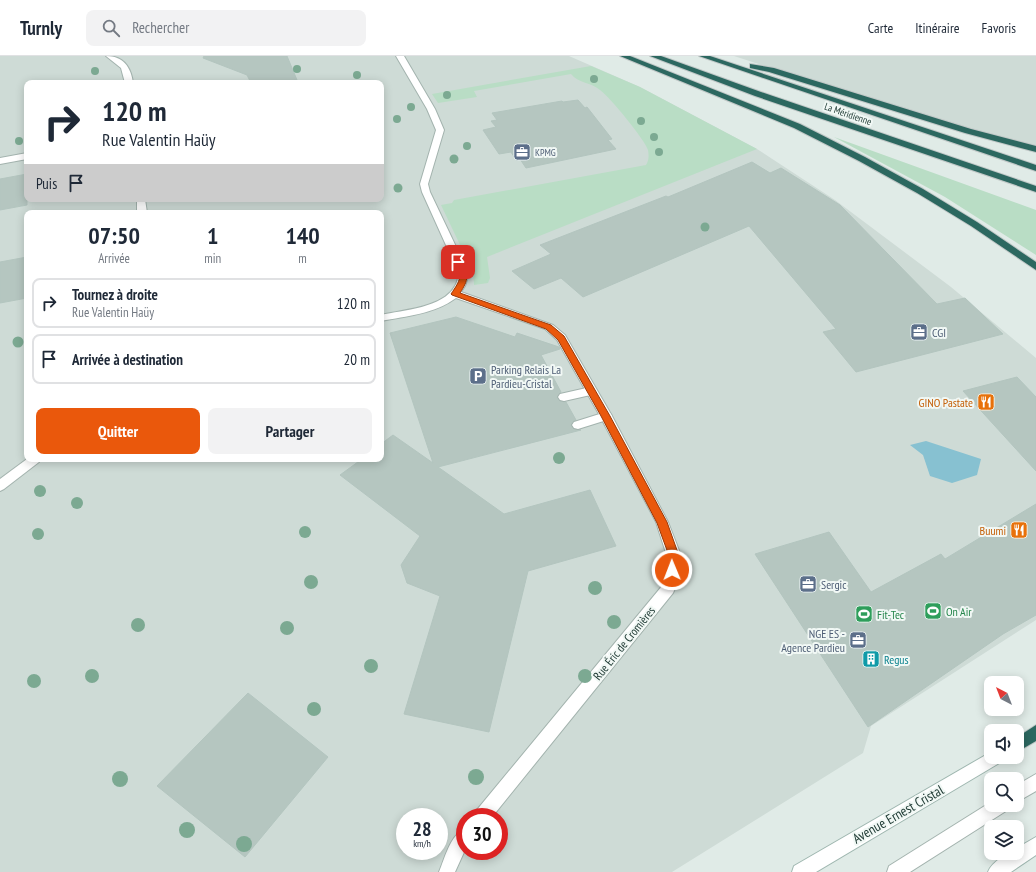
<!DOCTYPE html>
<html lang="fr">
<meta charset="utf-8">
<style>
body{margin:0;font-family:"PT Sans Narrow",sans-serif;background:#f2f2f3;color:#1f2937;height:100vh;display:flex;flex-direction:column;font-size:15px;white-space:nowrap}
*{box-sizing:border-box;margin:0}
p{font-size:13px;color:#747a83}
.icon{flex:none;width:22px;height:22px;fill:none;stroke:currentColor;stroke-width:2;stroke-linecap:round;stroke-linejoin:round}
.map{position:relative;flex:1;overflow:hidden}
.sheet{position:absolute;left:24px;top:154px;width:360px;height:252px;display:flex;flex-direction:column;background:#fff;border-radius:8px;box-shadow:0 2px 10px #0003}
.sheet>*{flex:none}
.top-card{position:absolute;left:24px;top:24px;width:360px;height:122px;border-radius:8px;box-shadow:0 2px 10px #0003;background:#fff;color:#1f2937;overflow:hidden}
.needle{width:26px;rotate:318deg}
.buttons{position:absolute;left:984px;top:620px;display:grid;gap:8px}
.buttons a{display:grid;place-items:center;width:40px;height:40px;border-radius:8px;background:#fff;box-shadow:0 2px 10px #0003;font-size:20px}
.speed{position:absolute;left:396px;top:752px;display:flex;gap:8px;font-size:20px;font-weight:700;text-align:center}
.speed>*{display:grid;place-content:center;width:52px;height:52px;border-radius:50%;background:#fff;box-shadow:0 2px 10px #0003;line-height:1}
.speed small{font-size:10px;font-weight:400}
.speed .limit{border:6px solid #d22;background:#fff;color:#111}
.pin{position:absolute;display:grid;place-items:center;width:34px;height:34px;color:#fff;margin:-17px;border-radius:8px;box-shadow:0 2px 6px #0006}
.me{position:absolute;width:44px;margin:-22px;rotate:359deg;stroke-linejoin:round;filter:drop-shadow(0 0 3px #0008)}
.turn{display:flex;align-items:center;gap:14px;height:84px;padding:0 12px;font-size:18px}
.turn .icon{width:52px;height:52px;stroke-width:2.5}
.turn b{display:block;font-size:28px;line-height:34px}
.then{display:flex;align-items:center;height:38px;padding:0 12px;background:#0003;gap:8px;font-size:15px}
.eta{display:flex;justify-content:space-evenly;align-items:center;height:68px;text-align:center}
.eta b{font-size:24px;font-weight:700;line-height:28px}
.cta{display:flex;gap:8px;margin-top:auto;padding:8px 12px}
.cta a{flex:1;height:46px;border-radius:8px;background:#ea580c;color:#fff;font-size:16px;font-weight:700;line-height:46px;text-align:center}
.cta a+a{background:#f2f2f3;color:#1f2937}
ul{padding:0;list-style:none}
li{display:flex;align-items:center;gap:12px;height:50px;margin:0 8px 6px;padding:0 4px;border:2px solid #e0e1e3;border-radius:8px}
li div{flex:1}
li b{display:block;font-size:15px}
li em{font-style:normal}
header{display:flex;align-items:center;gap:24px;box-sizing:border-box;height:56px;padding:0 20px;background:#fff;border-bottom:1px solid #e0e1e3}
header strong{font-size:19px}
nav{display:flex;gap:22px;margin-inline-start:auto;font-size:14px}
.search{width:280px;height:36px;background:#f2f2f3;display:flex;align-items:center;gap:10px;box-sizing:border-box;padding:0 14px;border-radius:8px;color:#747a83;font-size:15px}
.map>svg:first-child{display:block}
</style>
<header>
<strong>Turnly</strong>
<div class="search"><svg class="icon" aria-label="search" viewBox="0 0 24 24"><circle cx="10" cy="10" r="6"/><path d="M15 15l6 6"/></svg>Rechercher</div>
<nav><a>Carte</a><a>Itinéraire</a><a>Favoris</a></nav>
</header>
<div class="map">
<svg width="1036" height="816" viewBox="0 0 1036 816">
<rect width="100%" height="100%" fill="#e0ebe7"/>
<!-- built -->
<g fill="#cedbd6" fill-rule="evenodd">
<path d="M0,0H569L640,31L757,93L835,144L951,231L1036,302V564L871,670L863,697L672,816H0ZM27,27H381V143H27ZM27,157H381V403H27ZM405,761H439V795H405ZM465,761H499V795H465Z"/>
<path d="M734,0H1036V92L936,66Z"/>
</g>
<!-- green -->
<g fill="#b9ddc5">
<path d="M591,10L640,31L757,93L487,201L490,222L488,227L474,229L473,216L441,149L452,147L454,144L646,109C649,104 649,100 648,94C645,84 610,41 600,34C591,26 579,28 571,18L474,35L477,41L438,47L432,38Z"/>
<path d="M834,81L1036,154V199L945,141Z"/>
</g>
<!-- water -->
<path fill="#87c1d1" d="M926,385L981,403L977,419L952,427L930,420L923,399L910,389Z"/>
<!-- building -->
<g fill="#b5c6c0" stroke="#b3c5bf">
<path d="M204,0H287L297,24L281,27H251L247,19L203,2Z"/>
<path d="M578,44L585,52L587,51L612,83L608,84L616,93L526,112L520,103L516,104L511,96L499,98L483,74L496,71L491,65L497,64L492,57L562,45L563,46Z"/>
<path d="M752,106L770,117L781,112L840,149L937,248L965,242L1003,278L856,316L823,276L836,273L749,170L583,241L561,222L534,233L512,215L551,198L540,189L666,140L668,141Z"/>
<path d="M27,118V149L0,154V123Z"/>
<path d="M27,201V242L0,247V206Z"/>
<path d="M456,261L515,281L517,277L559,291L560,293L541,299L561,336L557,342L560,345L566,346L576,364L573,365L571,370L574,373L581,374L438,411L504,458L590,434L616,490L528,515L489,676L404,658L440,540L407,527L401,509L420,480L340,419L362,403H381V388L393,379L433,407L390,277Z"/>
<path d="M1017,321L1036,341V415L963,335Z"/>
<path d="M1036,448V559L1003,578L868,671L755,498L829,476L871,536L941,498L945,503Z"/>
<path d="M248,637L328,701L245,801L157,730Z"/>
</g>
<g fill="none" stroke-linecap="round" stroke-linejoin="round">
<defs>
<g id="service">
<path d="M591,331L595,332L597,335L595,338L564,345L560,344L558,341L560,338Z"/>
<path d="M606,356L610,357L612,360L610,363L578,373L574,372L572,369L574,366Z"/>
<path d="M1036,718V735L1017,746V729Z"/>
<path d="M991,746V749H1008L1006,755L910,816H887L889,810Z"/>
</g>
<g id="minor">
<path d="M106,0C123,0 131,11 133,27H125L121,12Z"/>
<path d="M396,0H404L435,53L444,74L428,128L430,136L469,218L465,230L461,236L553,269L565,279L612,360L668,466L680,497L678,525L673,537L492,761H474L476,755L662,530L664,525L666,497L656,466L600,360L557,284L545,273L456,242C434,258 407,260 381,265V259C403,254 443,252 455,230C457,227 458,222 459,218L422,136L420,128L436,74L427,53Z"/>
<path d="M27,97V103L0,108V102Z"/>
<path d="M137,143H145L147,157H137Z"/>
<path d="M27,403H41L39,406L4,433L0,435V423Z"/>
<path d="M465,773V794L455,816H439C445,802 450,779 465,773Z"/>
</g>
<g id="secondary">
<path d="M991,696V701H1004L1001,706L816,816H792L794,810Z"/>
<path d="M1036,781V799L1011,816H988C992,806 1006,797 1017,797V792Z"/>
</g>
<g id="motorway">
<path d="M620,0H630L800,68L865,101L923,133L977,166L1036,206V214L971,170L917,137L859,105L794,72Z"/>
<path d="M650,0H661L761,36L1036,130V136L755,40Z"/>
<path d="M699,0H710L1036,109V115Z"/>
<path d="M750,8L774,12L971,73L1036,90V96L965,77L769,16L750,12Z"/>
<path d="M1036,669V685L1024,692L1019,690L1017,686L1019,680Z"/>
</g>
</defs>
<!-- service casing -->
<use href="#service" stroke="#a3b3ae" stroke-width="2"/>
<!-- minor casing -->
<use href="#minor" stroke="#a3b3ae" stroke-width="2"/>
<!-- secondary casing -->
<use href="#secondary" stroke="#9fb7b0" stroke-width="2"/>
<!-- motorway casing -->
<use href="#motorway" stroke="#c1c8c7" stroke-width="2"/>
<!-- service -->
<use href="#service" fill="#fff" fill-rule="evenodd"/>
<!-- minor -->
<use href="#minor" fill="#fff" fill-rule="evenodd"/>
<!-- secondary -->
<use href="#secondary" fill="#fff" fill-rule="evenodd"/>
<!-- motorway -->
<use href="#motorway" fill="#2c6860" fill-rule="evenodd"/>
</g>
<!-- trees -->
<g fill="#7ca992">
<circle cx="297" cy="13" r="4"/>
<circle cx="95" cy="15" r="4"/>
<circle cx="357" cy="19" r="4"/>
<circle cx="594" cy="23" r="4"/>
<circle cx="447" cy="39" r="4"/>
<circle cx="411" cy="51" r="4"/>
<circle cx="397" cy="63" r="4"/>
<circle cx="641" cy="65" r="4"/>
<circle cx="654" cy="81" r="4"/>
<circle cx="19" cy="85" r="4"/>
<circle cx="467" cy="90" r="4"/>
<circle cx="659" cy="96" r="4"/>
<circle cx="454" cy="103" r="4.5"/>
<circle cx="398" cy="132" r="4.5"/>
<circle cx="705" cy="171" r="4.5"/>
<circle cx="18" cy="286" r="5.5"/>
<circle cx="559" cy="402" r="6"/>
<circle cx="40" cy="435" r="6"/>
<circle cx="77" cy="447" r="6"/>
<circle cx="305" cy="476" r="6"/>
<circle cx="38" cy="478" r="6"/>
<circle cx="311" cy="526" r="7"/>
<circle cx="595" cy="532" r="7"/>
<circle cx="614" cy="566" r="7"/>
<circle cx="138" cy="569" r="7"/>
<circle cx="287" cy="572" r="7"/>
<circle cx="371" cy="610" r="7"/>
<circle cx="92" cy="620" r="7"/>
<circle cx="585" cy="620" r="7"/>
<circle cx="34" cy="625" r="7"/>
<circle cx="314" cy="653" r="7"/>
<circle cx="476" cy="721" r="8"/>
<circle cx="120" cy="723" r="8"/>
<circle cx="187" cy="774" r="8"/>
<circle cx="244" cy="788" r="8"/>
</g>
<!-- route -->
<path fill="#ea580c" stroke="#983908" d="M456,204H461C469,219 469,223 460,237L551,269L564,280L610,360L667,466L678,497L676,517L672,518L669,517L667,514L668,497L657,467L601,360L558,284L546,273L452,239L451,238C461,223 462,222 455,206Z"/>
<!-- icons -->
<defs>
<symbol id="office-square" viewBox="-11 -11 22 22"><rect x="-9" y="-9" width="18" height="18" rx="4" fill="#5c6f8a" stroke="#f1f8f5"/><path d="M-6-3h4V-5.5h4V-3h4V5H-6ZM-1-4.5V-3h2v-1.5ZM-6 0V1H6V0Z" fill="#fff"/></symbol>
<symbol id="parking-square" viewBox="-11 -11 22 22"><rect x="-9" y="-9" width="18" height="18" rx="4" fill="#5c6f8a" stroke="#f1f8f5"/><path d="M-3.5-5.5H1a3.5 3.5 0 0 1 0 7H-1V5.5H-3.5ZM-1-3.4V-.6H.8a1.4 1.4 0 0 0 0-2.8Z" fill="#fff"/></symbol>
<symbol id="restaurant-square" viewBox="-11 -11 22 22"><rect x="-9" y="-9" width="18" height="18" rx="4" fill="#e8710a" stroke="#f1f8f5"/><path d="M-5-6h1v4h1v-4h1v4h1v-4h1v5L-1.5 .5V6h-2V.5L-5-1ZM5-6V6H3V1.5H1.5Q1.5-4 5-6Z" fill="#fff"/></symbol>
<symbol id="stadium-square" viewBox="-11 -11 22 22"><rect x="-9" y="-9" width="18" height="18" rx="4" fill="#2e9e5b" stroke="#f1f8f5"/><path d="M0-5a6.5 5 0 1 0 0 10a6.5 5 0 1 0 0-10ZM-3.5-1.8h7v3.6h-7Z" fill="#fff"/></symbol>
<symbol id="building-square" viewBox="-11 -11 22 22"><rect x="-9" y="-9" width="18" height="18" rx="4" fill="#0f9aa8" stroke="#f1f8f5"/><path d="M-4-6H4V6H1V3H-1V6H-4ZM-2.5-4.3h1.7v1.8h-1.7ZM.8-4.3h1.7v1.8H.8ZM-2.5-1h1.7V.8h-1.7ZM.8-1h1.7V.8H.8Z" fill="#fff"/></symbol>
</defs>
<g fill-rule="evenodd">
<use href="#office-square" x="512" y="86" width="20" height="20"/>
<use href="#office-square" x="909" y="266" width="20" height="20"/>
<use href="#parking-square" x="468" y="310" width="20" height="20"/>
<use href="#restaurant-square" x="976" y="336" width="20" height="20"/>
<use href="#restaurant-square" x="1009" y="464" width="20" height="20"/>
<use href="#office-square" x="798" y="518" width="20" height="20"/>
<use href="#stadium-square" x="923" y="545" width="20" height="20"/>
<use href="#stadium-square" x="854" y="548" width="20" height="20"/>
<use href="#office-square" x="848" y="574" width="20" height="20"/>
<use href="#building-square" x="861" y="593" width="20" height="20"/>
</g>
<g text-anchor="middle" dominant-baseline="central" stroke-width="4" stroke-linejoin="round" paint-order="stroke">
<!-- far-street labels -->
<g font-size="10" fill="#213c36" stroke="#f1f8f5">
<text transform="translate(848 58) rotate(19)">La Méridienne</text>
</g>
<!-- far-service labels -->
<g font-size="10" fill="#4e5e75" stroke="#f1f8f5" text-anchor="start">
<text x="535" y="96">KPMG</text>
</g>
<!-- service labels -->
<g font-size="12" fill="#4e5e75" stroke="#f1f8f5" text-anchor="start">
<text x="932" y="276">CGI</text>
<text x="491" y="313">Parking Relais La<tspan x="491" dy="14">Pardieu-Cristal</tspan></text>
<text x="821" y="528">Sergic</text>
<text x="845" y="577" text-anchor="end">NGE ES -<tspan x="845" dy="14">Agence Pardieu</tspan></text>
</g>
<!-- food labels -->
<g font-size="12" fill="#c56008" stroke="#f1f8f5" text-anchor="end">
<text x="973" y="346">GINO Pastate</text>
<text x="1006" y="474">Buumi</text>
</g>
<!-- leisure labels -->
<g font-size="12" fill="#27864d" stroke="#f1f8f5" text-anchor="start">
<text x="946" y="555">On Air</text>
<text x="877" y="558">Fit-Tec</text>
</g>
<!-- street labels -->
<g font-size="12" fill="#213c36" stroke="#f1f8f5">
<text transform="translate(624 587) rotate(-51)">Rue Éric de Cromières</text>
</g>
<!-- culture labels -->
<g font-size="12" fill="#0d838f" stroke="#f1f8f5" text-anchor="start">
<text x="884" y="603">Regus</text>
</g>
<!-- near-street labels -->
<g font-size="14" fill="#213c36" stroke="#f1f8f5">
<text transform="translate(898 758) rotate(-30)">Avenue Ernest Cristal</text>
</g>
</g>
</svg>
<div class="buttons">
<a><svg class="needle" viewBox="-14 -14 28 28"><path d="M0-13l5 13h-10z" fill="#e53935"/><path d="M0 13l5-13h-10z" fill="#747a83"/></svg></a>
<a><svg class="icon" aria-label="sound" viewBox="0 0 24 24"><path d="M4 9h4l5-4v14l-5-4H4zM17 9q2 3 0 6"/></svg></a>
<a><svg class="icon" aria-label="search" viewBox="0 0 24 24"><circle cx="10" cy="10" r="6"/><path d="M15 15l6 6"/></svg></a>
<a><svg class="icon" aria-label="layers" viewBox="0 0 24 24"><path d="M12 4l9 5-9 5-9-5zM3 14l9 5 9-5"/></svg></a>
</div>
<div class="speed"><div>28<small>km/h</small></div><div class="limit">30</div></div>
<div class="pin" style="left:458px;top:206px;background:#d93025"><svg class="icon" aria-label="arrive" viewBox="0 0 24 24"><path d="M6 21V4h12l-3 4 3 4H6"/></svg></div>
<svg class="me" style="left:672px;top:514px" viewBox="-20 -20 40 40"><circle r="17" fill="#ea580c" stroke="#fff" stroke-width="3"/><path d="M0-11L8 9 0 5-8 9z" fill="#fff"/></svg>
<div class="top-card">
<div class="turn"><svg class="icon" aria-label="right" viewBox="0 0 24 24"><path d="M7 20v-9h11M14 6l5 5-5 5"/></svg><div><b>120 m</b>Rue Valentin Haüy</div></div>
<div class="then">Puis<svg class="icon" aria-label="arrive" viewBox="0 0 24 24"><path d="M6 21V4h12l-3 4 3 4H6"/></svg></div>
</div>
<section class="sheet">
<div class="eta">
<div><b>07:50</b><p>Arrivée</p></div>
<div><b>1</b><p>min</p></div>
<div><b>140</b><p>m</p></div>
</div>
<ul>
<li><svg class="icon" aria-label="right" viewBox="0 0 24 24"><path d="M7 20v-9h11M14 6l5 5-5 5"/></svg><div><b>Tournez à droite</b><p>Rue Valentin Haüy</p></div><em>120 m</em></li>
<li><svg class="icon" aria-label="arrive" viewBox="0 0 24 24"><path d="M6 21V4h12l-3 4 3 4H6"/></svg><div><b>Arrivée à destination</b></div><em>20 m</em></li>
</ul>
<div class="cta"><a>Quitter</a><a>Partager</a></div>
</section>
</div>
